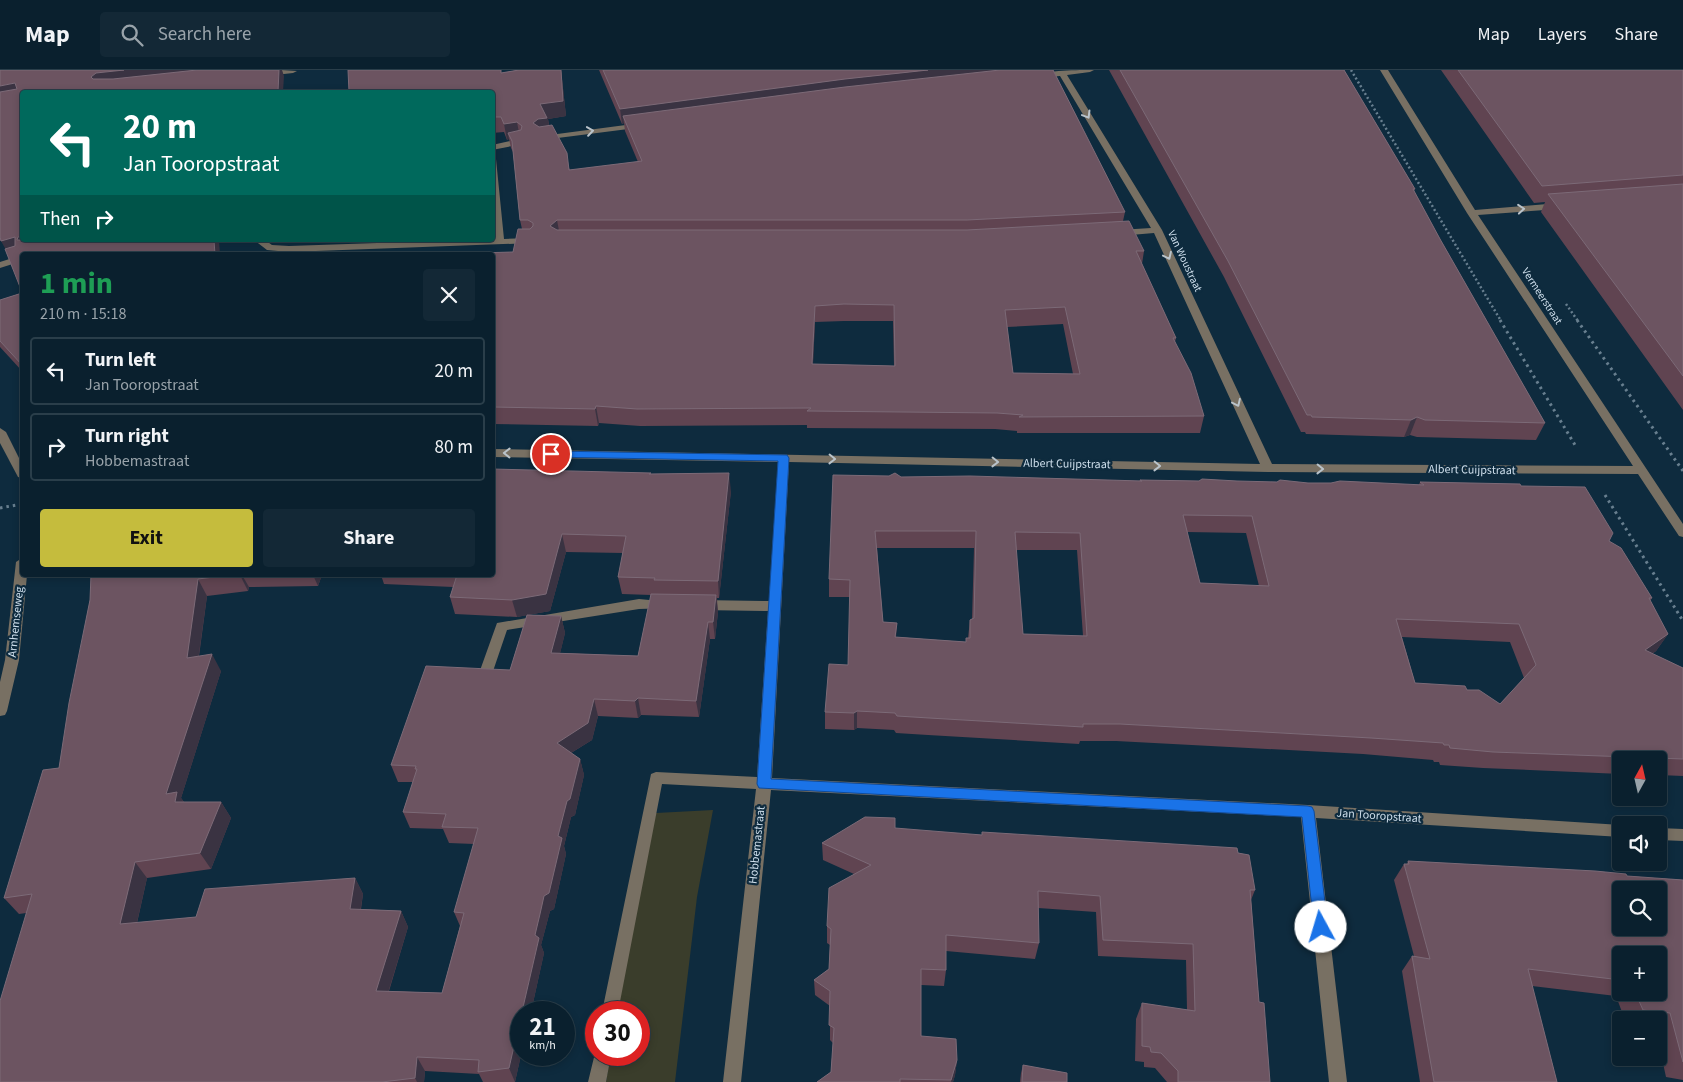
<!DOCTYPE html>
<meta charset="utf-8">
<style>
body{margin:0;font-family:"Source Sans 3",sans-serif;background:#132836;color:#f1f3f6;height:100vh;display:flex;flex-direction:column;font-size:19px;white-space:nowrap}
*{box-sizing:border-box;margin:0}
p{font-size:16px;color:#99a3aa}
.icon{flex:none;width:28px;height:28px;fill:none;stroke:currentColor;stroke-width:2;stroke-linecap:round;stroke-linejoin:round}
.map{position:relative;flex:1;overflow:hidden}
.details{position:absolute;left:20px;top:182px;width:475px;height:325px;display:flex;flex-direction:column;background:#0a202e;border-radius:5px;box-shadow:0 2px 8px #0003,0 0 0 1px #2a3e4a}
.details>*{flex:none}
.banner{position:absolute;left:20px;top:20px;width:475px;height:152px;border-radius:5px;box-shadow:0 2px 8px #0003,0 0 0 1px #2a3e4a;background:#00695c;color:#fff;overflow:hidden}
.needle{width:32px;rotate:8deg}
.tools{position:absolute;left:1612px;top:681px;display:grid;gap:10px}
.tools a{display:grid;place-items:center;width:55px;height:55px;border-radius:5px;background:#0a202e;box-shadow:0 2px 8px #0003,0 0 0 1px #2a3e4a;font-size:25px}
.speed{position:absolute;left:510px;top:931px;display:flex;gap:10px;font-size:25px;font-weight:700;text-align:center}
.speed>*{display:grid;place-content:center;width:65px;height:65px;border-radius:50%;background:#0a202e;box-shadow:0 2px 8px #0003,0 0 0 1px #2a3e4a;line-height:1}
.speed small{font-size:12px;font-weight:400}
.speed .limit{border:8px solid #d22;background:#fff;color:#111}
.pin{position:absolute;display:grid;place-items:center;width:42px;height:42px;color:#fff;margin:-21px;border:2px solid #fff;border-radius:50%;box-shadow:0 1px 5px #0007}
.me{position:absolute;width:55px;margin:-28px;rotate:354deg;stroke-linejoin:round;filter:drop-shadow(0 0 4px #0008)}
.turn{display:flex;align-items:center;gap:18px;height:105px;padding:0 20px;font-size:22px}
.turn .icon{width:65px;height:65px;stroke-width:2.5}
.turn b{display:block;font-size:35px;line-height:42px}
.then{display:flex;align-items:center;height:48px;padding:0 20px;background:#0003;gap:10px;font-size:19px}
.round{display:grid;place-items:center;flex:none;width:52px;height:52px;border-radius:5px;background:#132836}
.overview{display:flex;align-items:center;justify-content:space-between;height:85px;padding:0 20px}
h1{font-size:30px;font-weight:700;line-height:38px;color:#1e9e55}
.primary-button{display:flex;gap:10px;margin-top:auto;padding:10px 20px}
.primary-button a{flex:1;height:58px;border-radius:5px;background:#c5bc3d;color:#111;font-size:20px;font-weight:700;line-height:58px;text-align:center}
.primary-button a+a{background:#132836;color:#f1f3f6}
ul{padding:0;list-style:none}
li{display:flex;align-items:center;gap:15px;height:68px;margin:0 10px 8px;padding:0 10px;border:2px solid #2a3e4a;border-radius:5px}
li div{flex:1}
li b{display:block;font-size:19px}
li em{font-style:normal}
header{display:flex;align-items:center;gap:30px;box-sizing:border-box;height:70px;padding:0 25px;background:#0a202e;border-bottom:1px solid #2a3e4a}
header strong{font-size:24px}
nav{display:flex;gap:28px;margin-inline-start:auto;font-size:18px}
.search{width:350px;height:45px;background:#132836;display:flex;align-items:center;gap:12px;box-sizing:border-box;padding:0 18px;border-radius:5px;color:#99a3aa;font-size:19px}
.map>svg:first-child{display:block}
</style>
<header>
<strong>Map</strong>
<div class="search"><svg class="icon" aria-label="search" viewBox="0 0 24 24"><circle cx="10" cy="10" r="6"/><path d="M15 15l6 6"/></svg>Search here</div>
<nav><a>Map</a><a>Layers</a><a>Share</a></nav>
</header>
<div class="map">
<svg width="1683" height="1012" viewBox="0 0 1683 1012">
<rect width="100%" height="100%" fill="#0e2b3e"/>
<!-- green -->
<path fill="#3a3d2b" d="M713,740L697,827L675,1012H606L610,985H639V942H617L638,816L656,743Z"/>
<g fill="none" stroke-linecap="round" stroke-linejoin="round">
<!-- path-far1 -->
<g stroke="#687f8f" stroke-width="2.5" stroke-dasharray="2 2.5" stroke-linecap="butt">
<path d="M1351,0L1501,251"/>
<path d="M1566,234L1578,251"/>
</g>
<!-- path -->
<g stroke="#687f8f" stroke-width="3" stroke-dasharray="2.5 4" stroke-linecap="butt">
<path d="M1500,250L1575,375"/>
<path d="M1577,250L1683,401"/>
<path d="M1605,425L1683,551"/>
<path d="M0,438L22,434"/>
</g>
<!-- minor -->
<g fill="#787063" fill-rule="evenodd">
<path d="M281,0L297,1L293,3L266,6L262,4Z"/>
<path d="M1094,0L1090,2L1067,5L1162,160L1272,394L1633,396L1467,143L1380,0H1388L1475,140L1559,133L1563,136L1559,139L1478,145L1683,454V467L1679,466L1638,404L1268,402L789,392L772,708L1308,735L1621,755V767L1316,748L1347,1012H1329L1301,747L771,720L741,1012H723L756,719L662,714L618,942H602L651,704L656,702L757,707L768,541L700,540L695,538L694,535L695,532L700,530L769,531L778,392L492,387V379L1260,394L1154,163L1119,166L1114,163L1119,160L1151,158L1060,6L1038,8L1034,6C1046,0 1079,0 1094,0Z"/>
<path d="M641,53L645,55L644,57L542,70L538,68L542,66Z"/>
<path d="M519,69L523,72L522,74L492,80V75Z"/>
<path d="M492,87L496,89L504,169L530,168L535,171L533,173L289,182L267,180L254,170H265L272,175L289,176L495,169L492,141Z"/>
<path d="M22,185V191L0,198V192Z"/>
<path d="M0,358L6,362L22,394V408L18,407L0,373Z"/>
<path d="M22,488V505H27L19,590L7,641L5,645L0,646V612L5,590L16,492Z"/>
<path d="M639,529L670,532L671,535L670,538L639,539L507,560L490,610L485,611L480,610L478,606L497,553Z"/>
<path d="M1659,758L1683,759V771L1659,770Z"/>
<path d="M596,979V985H611L606,1012H588Z"/>
</g>
</g>
<!-- wall -->
<g fill="#604451" fill-rule="evenodd">
<path d="M519,0H561L566,46L548,49L549,55L570,100L638,92L625,61L624,53L622,54L599,0H1053L1125,142L1123,151L1144,181L1142,194L1176,268L1175,272L1204,346L1200,363H1017V361L995,359L807,358V355L640,356L599,353L598,356L492,354V185L513,182L522,159L520,150L513,82L511,78L509,69L507,70L504,62L492,63V22L501,3ZM844,251H893L894,296L813,294L815,252ZM1063,254L1073,304L1013,303L1007,257Z"/>
<path d="M1109,0H1344L1415,119L1414,121L1440,169L1545,353L1536,370L1417,367L1410,365L1404,367L1306,364L1305,362H1301L1224,207Z"/>
<path d="M1441,0H1683V340L1541,142L1545,132L1534,133Z"/>
<path d="M22,223V301L0,277V230Z"/>
<path d="M651,404L731,421L719,528H717L718,542L715,569H710L699,647L641,645L638,648L598,646L592,670L571,683L580,689L584,705L575,745L571,747L564,776L566,784L554,839L550,841L545,860L541,875L544,883L531,942H521V985L515,1012H483L479,1004L425,1001L424,1012H0L26,843L19,844L4,828L59,698L90,530L91,505H322L318,516L249,517L248,521L207,526L199,586L221,601L181,728L184,732H221L231,748L211,799L147,808L137,853L196,847L355,808L363,824L361,839L401,841L408,857L389,921L442,923L460,856L454,842L474,774L449,773L443,759L410,758L403,742L413,712H398L391,695L510,600L527,545L517,547L455,544L450,527L453,517L384,514L381,505H492ZM566,482L623,483L618,507L622,524L651,525L638,586L560,583L565,563L561,546L527,545L550,541Z"/>
<path d="M901,407L1139,411L1140,410L1419,415L1420,412L1521,416L1609,471L1652,528L1650,531L1668,564L1656,581L1652,584L1683,598V706L1659,705V690H1621V704L1483,698L1440,695L1439,692H1434L1433,690L1363,684L1116,671H1080L1079,674L928,665L896,663L894,660L857,658L854,660L825,659V642L848,595L850,527H829V509ZM1187,462L1246,463L1259,516L1200,513ZM877,478H974L972,549L970,550L968,568L966,572L896,567L897,553L883,552ZM1016,480H1077L1083,566L1023,564ZM1402,567L1510,572L1524,608L1500,634L1467,620L1415,613Z"/>
<path d="M982,765L1238,783L1255,820L1251,830L1259,932L1270,1012H1167L1155,998L1144,997V992L1135,991L1136,949L1142,933L1187,940L1186,890L1098,886L1096,842L1038,838L1039,873L1035,889L946,881V900L944,916L921,915V966L957,990L955,1005L953,1012H817L831,1002L833,973L830,970V936L815,925L814,910L829,899L830,875L827,873V856L854,804L823,790L822,773Z"/>
<path d="M1408,791L1627,806L1683,810V1010L1666,1007L1659,975V950H1625L1616,926L1532,916L1557,1012H1420L1402,901L1412,886H1414L1394,810L1404,794H1407ZM1621,885L1659,922H1621Z"/>
<path d="M1023,995L1067,1012H1020L1021,1003Z"/>
</g>
<!-- shaded-wall -->
<g fill="#3a3342">
<path d="M124,0H209L103,18L91,7L96,3Z"/>
<path d="M279,0H282L284,6L283,22H278Z"/>
<path d="M561,0L566,46L548,49L550,63L533,53L540,34Z"/>
<path d="M928,0H1045L623,46L624,53L622,54L620,39L845,9Z"/>
<path d="M15,13L22,28L0,32V16Z"/>
<path d="M517,52L520,68L508,63L509,69L507,70L504,54Z"/>
<path d="M557,150L560,166L550,156Z"/>
<path d="M0,164L15,167L23,183L10,187L1,171H0Z"/>
<path d="M22,166V170H68L26,183L17,170L18,167Z"/>
<path d="M214,170H219L220,185H215Z"/>
<path d="M815,236V252L812,311V294Z"/>
<path d="M596,336L599,353L598,356L595,339Z"/>
<path d="M1417,347L1410,365L1404,367L1411,350Z"/>
<path d="M729,403L731,421L719,528L718,511Z"/>
<path d="M562,464L566,482L550,541L517,547L512,530Z"/>
<path d="M240,505H242L249,517L248,521Z"/>
<path d="M313,505H322L318,516Z"/>
<path d="M198,509L207,526L196,605L187,588Z"/>
<path d="M716,525L718,542L715,569L713,552Z"/>
<path d="M561,546L565,563L556,600L551,583Z"/>
<path d="M708,552L710,569L699,647L696,631Z"/>
<path d="M1668,564L1656,581L1633,597L1645,580Z"/>
<path d="M212,584L221,601L181,728L188,738L178,737L166,724Z"/>
<path d="M638,628L641,645L638,648L635,631Z"/>
<path d="M594,629L598,646L592,670L561,689L557,673Z"/>
<path d="M857,641V658L854,660V643Z"/>
<path d="M580,689L584,705L575,745L571,747L564,776L566,784L554,839L550,841L545,860L541,875L544,883L531,942H522L535,865L558,766L567,731Z"/>
<path d="M221,732L231,748L211,799L200,783Z"/>
<path d="M135,792L147,808L133,870L120,854Z"/>
<path d="M355,808L363,824L358,855L350,839Z"/>
<path d="M401,841L408,857L384,936L376,921Z"/>
<path d="M521,944V985L515,1012L509,998Z"/>
<path d="M417,987L425,1001L424,1012H417L415,1008Z"/>
<path d="M957,990L955,1005L953,1012H951Z"/>
</g>
<!-- building -->
<g fill="#6c5461" stroke="#7c6a77" fill-rule="evenodd">
<path d="M0,0H124L96,3L91,7L93,9H113L197,0H279L278,22H22V166L18,167L17,170H214L215,185H22V222L5,179L15,176V167L1,171L0,167V22L17,19L15,13L0,16Z"/>
<path d="M348,0H501V3L519,0H561L563,31L540,34L547,48L538,49L533,53L539,57L552,55L567,83L569,100L642,91L623,46L845,17L1000,0H1053L1125,142L967,150H557L550,156L557,160H967L1129,151L1144,181H1136L1176,268H1173L1191,303L1204,346L1019,347L1023,345L997,343L807,341L811,338L637,339L596,336L595,339L492,337V185H408L513,182L518,159H530L533,156V153L528,150H520L512,71L508,63L521,60L522,56L517,52L504,54L501,47H492V22H349ZM844,234L894,235L895,296L812,294L815,236ZM1065,237L1080,304L1013,303L1005,240Z"/>
<path d="M603,0H928L845,9L620,39Z"/>
<path d="M1120,0H1344L1415,119H1413L1440,169L1545,353L1425,350L1417,347L1411,350L1312,347L1311,345H1307L1228,191Z"/>
<path d="M1458,0H1683V105L1542,116Z"/>
<path d="M1683,114V306L1548,124Z"/>
<path d="M22,223V295L0,271V230Z"/>
<path d="M492,399L651,403L649,404L729,403L718,511L654,510L655,508L618,507L626,466L562,464L546,524L512,530L450,527L457,505H492Z"/>
<path d="M895,403L901,407L970,406L1142,411L1140,410L1199,411L1202,409L1237,411L1277,412L1280,410L1308,413H1331L1340,411L1424,415L1420,412L1520,414L1521,416L1585,417L1613,463L1609,471L1621,478L1652,528H1649L1668,564L1645,580L1683,598V689L1493,682L1450,678L1449,675H1444L1443,673L1371,668L1120,654H1083V657L929,648L897,646L895,643L857,641L854,643L825,642L829,594L848,595L850,510L829,509L833,405L889,406ZM1183,445L1252,446L1269,516L1200,513ZM875,461H976L974,548L970,550V568H966V572L895,567L897,553L883,552ZM1015,462L1080,463L1087,566L1023,564ZM1396,549L1519,554L1536,595L1500,634L1479,620H1467L1465,616L1415,613Z"/>
<path d="M91,505H230L198,509L187,588L212,584L166,724L177,722L175,732H221L200,783L135,792L120,854L196,847L205,819L355,808L350,839L401,841L376,921L442,923L464,843L454,842L478,758L442,757L446,744L403,742L417,699H415L416,696L391,695L426,596L510,600L527,545L561,546L551,583L638,586L651,524L716,525L713,552H708L696,631L638,628L635,631L594,629L588,653L557,673L580,689L570,729L567,731L558,766L562,768L549,823L544,826L540,844L535,865L539,868L509,998L478,1002L479,990L417,987L415,1008L382,1012H0V931L32,824L4,828L43,700L59,698L69,633L90,530Z"/>
<path d="M865,747L895,748V758L982,765V762L1237,778L1238,783L1249,785L1255,820H1250L1259,932L1264,933L1270,1012H1178V1001L1161,983L1151,982L1150,977L1142,976V933L1195,941L1193,874L1103,870L1100,826L1038,821L1039,873L946,865V900L921,899V966L956,969L957,990L951,1010L900,1009V1012H817L831,1002L834,958L829,955L830,921L814,910L829,899L831,859L827,856L829,818L871,795L822,773Z"/>
<path d="M1408,791L1595,801L1626,804L1627,806L1683,810V992L1670,943L1643,940L1635,922H1659V885H1621V910L1528,899L1557,1012H1434L1412,886L1430,889L1404,794H1409ZM1621,820H1659V858H1621Z"/>
<path d="M1023,995L1067,1003V1012H1022Z"/>
</g>
<!-- one-way arrows -->
<defs><path id="oneway-chevron" d="M-2-3.5L2.5 0L-2 3.5" fill="none" stroke-width="1.6" stroke-linecap="round" stroke-linejoin="round" transform="scale(1.25)"/></defs>
<g stroke="#b9c3ca">
<use href="#oneway-chevron" transform="translate(1087 45) rotate(59)"/>
<use href="#oneway-chevron" transform="translate(590 61) rotate(-8)"/>
<use href="#oneway-chevron" transform="translate(1521 139) rotate(-5)"/>
<use href="#oneway-chevron" transform="translate(1168 186) rotate(65)"/>
<use href="#oneway-chevron" transform="translate(1237 333) rotate(65)"/>
<use href="#oneway-chevron" transform="translate(507 383) rotate(-179)"/>
<use href="#oneway-chevron" transform="translate(832 389) rotate(1)"/>
<use href="#oneway-chevron" transform="translate(995 392) rotate(1)"/>
<use href="#oneway-chevron" transform="translate(1157 396) rotate(1)"/>
<use href="#oneway-chevron" transform="translate(1320 399) rotate(1)"/>
</g>
<!-- route -->
<path fill="#1a73e8" stroke="#114b97" d="M551,381L787,385L789,388L771,709L1308,736L1312,737L1314,741L1328,857L1326,862L1321,864L1316,862L1314,857L1302,747L759,718L757,714L778,391L547,387L546,384L547,382Z"/>
<g text-anchor="middle" dominant-baseline="central" stroke-width="4.5" stroke-linejoin="round" paint-order="stroke">
<!-- far-street labels -->
<g font-size="11" fill="#cfdfec" stroke="#0e2b3e">
<text transform="translate(1185 191) rotate(65)">Van Woustraat</text>
<text transform="translate(1542 226) rotate(57)">Vermeerstraat</text>
</g>
<!-- street labels -->
<g font-size="12" fill="#cfdfec" stroke="#0e2b3e">
<text transform="translate(1067 394) rotate(1)">Albert Cuijpstraat</text>
<text transform="translate(1472 400) rotate(1)">Albert Cuijpstraat</text>
<text transform="translate(16 552) rotate(-84)">Arnhemseweg</text>
<text transform="translate(1379 746) rotate(4)">Jan Tooropstraat</text>
<text transform="translate(757 775) rotate(-84)">Hobbemastraat</text>
</g>
</g>
</svg>
<div class="tools">
<a><svg class="needle" viewBox="-14 -14 28 28"><path d="M0-13l5 13h-10z" fill="#e53935"/><path d="M0 13l5-13h-10z" fill="#99a3aa"/></svg></a>
<a><svg class="icon" aria-label="sound" viewBox="0 0 24 24"><path d="M4 9h4l5-4v14l-5-4H4zM17 9q2 3 0 6"/></svg></a>
<a><svg class="icon" aria-label="search" viewBox="0 0 24 24"><circle cx="10" cy="10" r="6"/><path d="M15 15l6 6"/></svg></a>
<a>+</a>
<a>−</a>
</div>
<div class="speed"><div>21<small>km/h</small></div><div class="limit">30</div></div>
<div class="pin" style="left:551px;top:384px;background:#d93025"><svg class="icon" aria-label="arrive" viewBox="0 0 24 24"><path d="M6 21V4h12l-3 4 3 4H6"/></svg></div>
<svg class="me" style="left:1321px;top:857px" viewBox="-20 -20 40 40"><circle r="19" fill="#fff"/><path d="M0-13L10 11 0 6-10 11z" fill="#1a73e8"/></svg>
<div class="banner">
<div class="turn"><svg class="icon" aria-label="left" viewBox="0 0 24 24"><path d="M17 20v-9H6M10 6l-5 5 5 5"/></svg><div><b>20 m</b>Jan Tooropstraat</div></div>
<div class="then">Then<svg class="icon" aria-label="right" viewBox="0 0 24 24"><path d="M7 20v-9h11M14 6l5 5-5 5"/></svg></div>
</div>
<section class="details">
<div class="overview"><div><h1>1 min</h1><p>210 m · 15:18</p></div><a class="round"><svg class="icon" aria-label="close" viewBox="0 0 24 24"><path d="M6 6l12 12M18 6L6 18"/></svg></a></div>
<ul>
<li><svg class="icon" aria-label="left" viewBox="0 0 24 24"><path d="M17 20v-9H6M10 6l-5 5 5 5"/></svg><div><b>Turn left</b><p>Jan Tooropstraat</p></div><em>20 m</em></li>
<li><svg class="icon" aria-label="right" viewBox="0 0 24 24"><path d="M7 20v-9h11M14 6l5 5-5 5"/></svg><div><b>Turn right</b><p>Hobbemastraat</p></div><em>80 m</em></li>
</ul>
<div class="primary-button"><a>Exit</a><a>Share</a></div>
</section>
</div>
